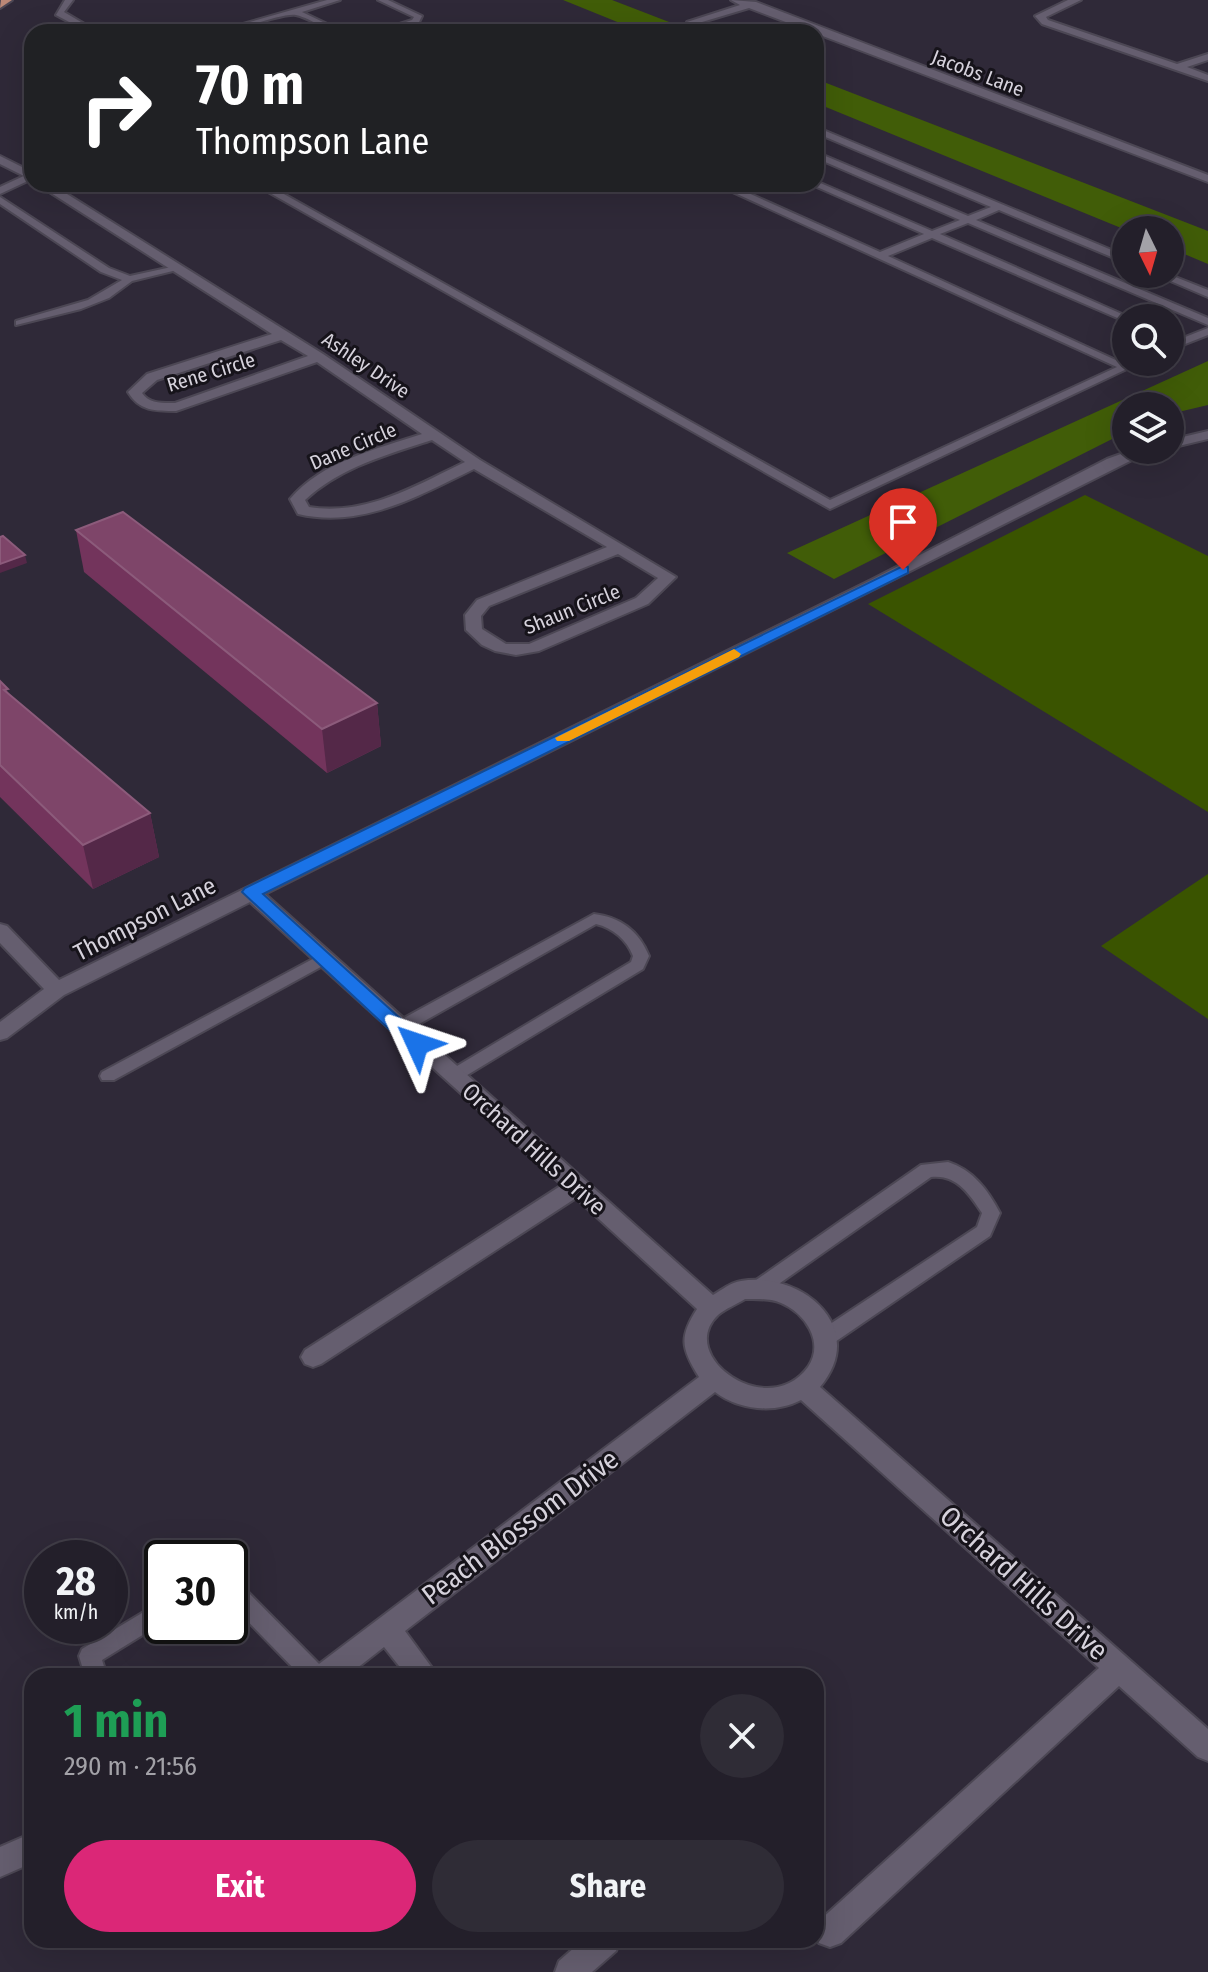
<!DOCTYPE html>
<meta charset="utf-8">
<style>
body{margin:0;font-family:"Fira Sans Condensed",sans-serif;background:#2f2c36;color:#f1f3f6;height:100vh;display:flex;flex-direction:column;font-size:30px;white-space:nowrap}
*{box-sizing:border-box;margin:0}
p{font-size:26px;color:#a3a2a8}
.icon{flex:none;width:44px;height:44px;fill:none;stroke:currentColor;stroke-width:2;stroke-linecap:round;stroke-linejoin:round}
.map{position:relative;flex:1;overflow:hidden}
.side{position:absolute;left:24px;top:1668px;width:800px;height:280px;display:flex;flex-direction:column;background:#231f2a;border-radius:24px;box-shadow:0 8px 32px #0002,0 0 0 2px #403d47}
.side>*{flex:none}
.banner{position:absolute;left:24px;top:24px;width:800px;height:168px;border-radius:24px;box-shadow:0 8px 32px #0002,0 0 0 2px #403d47;background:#202124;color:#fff;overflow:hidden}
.needle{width:52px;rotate:175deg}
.tools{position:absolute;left:1112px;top:216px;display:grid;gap:16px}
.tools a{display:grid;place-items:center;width:72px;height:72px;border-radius:50%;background:#231f2a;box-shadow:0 8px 32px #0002,0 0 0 2px #403d47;font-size:40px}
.speed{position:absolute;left:24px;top:1540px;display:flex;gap:16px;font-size:40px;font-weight:700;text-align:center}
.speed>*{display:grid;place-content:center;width:104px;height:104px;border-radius:50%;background:#231f2a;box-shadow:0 8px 32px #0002,0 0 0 2px #403d47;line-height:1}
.speed small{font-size:20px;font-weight:400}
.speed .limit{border:4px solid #111;border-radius:12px;background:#fff;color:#111}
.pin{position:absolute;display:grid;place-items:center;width:68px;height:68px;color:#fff;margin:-82px -34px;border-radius:50% 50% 50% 0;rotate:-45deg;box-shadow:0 0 8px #0007}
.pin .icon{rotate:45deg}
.me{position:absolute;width:88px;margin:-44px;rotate:312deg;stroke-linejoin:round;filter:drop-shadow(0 0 6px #0008)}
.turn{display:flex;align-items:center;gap:28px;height:168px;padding:0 40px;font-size:36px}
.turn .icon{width:104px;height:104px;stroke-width:2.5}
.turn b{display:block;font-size:56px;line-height:68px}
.round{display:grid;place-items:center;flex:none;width:84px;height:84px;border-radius:42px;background:#2f2c36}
.head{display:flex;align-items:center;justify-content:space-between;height:136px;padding:0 40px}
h1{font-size:48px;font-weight:700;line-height:60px;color:#1e9e55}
.cta{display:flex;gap:16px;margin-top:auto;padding:16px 40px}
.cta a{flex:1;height:92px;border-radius:48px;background:#db2777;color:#fff;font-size:32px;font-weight:700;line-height:92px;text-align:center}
.cta a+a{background:#2f2c36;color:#f1f3f6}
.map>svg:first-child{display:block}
</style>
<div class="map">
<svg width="1208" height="1972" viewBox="0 0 1208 1972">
<rect width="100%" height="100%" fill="#2f2938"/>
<!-- green -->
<g fill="#3a5400">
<path d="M1085,495L1208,556V812L868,604Z"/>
<path d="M1208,874V1019L1101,946Z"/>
</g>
<!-- forest -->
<g fill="#415d08">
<path d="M563,0H612L695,32H642Z"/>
<path d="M816,79L1208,231V264L1170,248V230H1126L816,103Z"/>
<path d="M1208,361V405L1170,414V406H1126V432L834,579L787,553Z"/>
</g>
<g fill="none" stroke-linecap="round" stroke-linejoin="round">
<defs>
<g id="lane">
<path d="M65,0H73L64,12L98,32H88L56,15Z"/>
<path d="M327,0H340L302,12L344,32C326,32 313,19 296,15C283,12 237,32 215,32Z"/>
<path d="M378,0H388L422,16L418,24L388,32H375L412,20L414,17Z"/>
<path d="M816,127L1126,256V263L999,210L976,220L1208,318V325L968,223L940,234L1131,318L1122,320L932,238L888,256L1131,367L830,509L254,184H266L830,500L1117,367L715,184H728L880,252L924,234L810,184L818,182L932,231L960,220L816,158V152L968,216L991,207L816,133Z"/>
<path d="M28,174H32V179L0,194V187Z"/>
<path d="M0,197L109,268L130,276L176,266L181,269L132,281L109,298L81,309L16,325V321L88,300L122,280L101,272L0,204Z"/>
<path d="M1154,274H1168L1208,290V297Z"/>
<path d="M1208,328V335L1170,350V343Z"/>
<path d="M594,914C620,917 639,931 649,956L643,969L459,1080H447L445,1076L447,1072L631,962L633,956C627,940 613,928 596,924L405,1032L399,1034L391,1028L393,1024Z"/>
<path d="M322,954L330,959L328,963L114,1080H102L100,1076L102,1072Z"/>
<path d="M948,1162C973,1170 988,1190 1000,1213L990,1236L832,1344L825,1346L818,1344L816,1338L818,1332L977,1227L982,1213C969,1193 956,1174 931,1177L763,1295L756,1297L749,1295L747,1290L749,1285L921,1165Z"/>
<path d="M230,1578L237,1581L324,1669L327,1676H301L230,1603Z"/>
<path d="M162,1601V1623L102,1660L107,1676H85L79,1656L82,1649Z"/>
</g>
<g id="street">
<path d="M731,0L756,2L1208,175V182L749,8L692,25L687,22L740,5Z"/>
<path d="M1068,0H1081L1046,17L1048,20L1177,64L1208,54V60L1187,67L1208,75V81L1042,24L1035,16Z"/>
<path d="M0,156L32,172V180L0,164Z"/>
<path d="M37,184H51L323,354L480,460L676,577L648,604L539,651L516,655L495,651L482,645L466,630L465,615L477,600L607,547L474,469C418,496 362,529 298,514L290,499C322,461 377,449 422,434L317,362L176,411C155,411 139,411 128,392L147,374L272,334ZM281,340L308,356L175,403C163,403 149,404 142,393L157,380ZM432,440L465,462C415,486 366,516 309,507L305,500C341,467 386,455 432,440ZM618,554L658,578L636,598L529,644H506L482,629L481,616L489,606Z"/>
<path d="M1208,431V439L1170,448V440Z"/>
<path d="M1132,450H1152L265,894L713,1295C722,1290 731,1282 741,1281C803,1271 869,1329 820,1387L1208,1729V1761L1198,1757L1119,1686L841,1943L830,1947L819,1943L816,1934L819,1921L1099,1668L801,1400C774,1414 739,1410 715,1392L405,1631L438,1676H407L384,1647L347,1676H311L315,1667L699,1377C681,1348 679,1337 697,1309L576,1198L321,1364L313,1367L305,1364L301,1357L305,1350L562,1185L250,902L64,995L7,1038L0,1040V1022L44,989L0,943V924L7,926L59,980L871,580L1107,459ZM745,1299C756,1299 770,1298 781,1303C805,1313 825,1342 808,1367C768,1422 675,1356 718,1315C725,1309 737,1304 745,1299Z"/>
<path d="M32,1833V1863L0,1877V1847Z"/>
<path d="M583,1940H620L616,1951L592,1972H555L559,1961Z"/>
</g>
<path id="primary" d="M1,0H12L0,8Z"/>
</defs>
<!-- lane casing -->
<use href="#lane" stroke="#4c4754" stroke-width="4"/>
<!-- street casing -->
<use href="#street" stroke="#4c4754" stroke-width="4"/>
<!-- primary casing -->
<use href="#primary" stroke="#4c4754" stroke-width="4"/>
<!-- lane -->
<use href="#lane" fill="#655e6f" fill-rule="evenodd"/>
<!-- street -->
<use href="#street" fill="#655e6f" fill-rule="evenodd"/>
<!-- primary -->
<use href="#primary" fill="#bb8776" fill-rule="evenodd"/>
</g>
<!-- wall -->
<g fill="#73345c">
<path d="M76,530L377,703L381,746L327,773L84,572Z"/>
<path d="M0,681L10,695L150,813L159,857L93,889L0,797Z"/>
</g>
<!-- shaded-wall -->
<g fill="#542848">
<path d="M25,555L27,563L0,573V564Z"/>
<path d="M377,703L381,746L327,773L322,729Z"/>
<path d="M150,813L159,857L93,889L83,845Z"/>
</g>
<!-- building -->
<g fill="#7e4569" stroke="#8c5b7b" stroke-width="2">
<path d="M123,512L377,703L322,729L76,530Z"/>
<path d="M3,536L25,555L0,564V537Z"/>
<path d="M0,681L8,689L4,690L150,813L83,845L0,765Z"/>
</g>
<!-- route -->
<path fill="#1a73e8" stroke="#114b97" stroke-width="2" d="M903,566L908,567V573L263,894L423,1039L426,1044L423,1049H410L242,892L245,888Z"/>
<!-- slow -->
<path fill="#f59e0b" d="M734,649L741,654L739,657L569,741H557L555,738Z"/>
<g text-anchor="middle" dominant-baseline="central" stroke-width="6" stroke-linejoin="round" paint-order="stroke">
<!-- far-street labels -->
<g font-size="20" fill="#d6d2dc" stroke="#16131a">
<text transform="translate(978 73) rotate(21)">Jacobs Lane</text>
<text transform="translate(366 365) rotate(34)">Ashley Drive</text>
<text transform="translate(211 372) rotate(-17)">Rene Circle</text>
<text transform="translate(353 446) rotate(-23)">Dane Circle</text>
<text transform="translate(572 609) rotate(-22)">Shaun Circle</text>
</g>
<!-- street labels -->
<g font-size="24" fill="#d6d2dc" stroke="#16131a">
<text transform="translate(145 919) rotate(-27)">Thompson Lane</text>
<text transform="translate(534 1149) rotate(42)">Orchard Hills Drive</text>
</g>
<!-- near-street labels -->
<g font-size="28" fill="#d6d2dc" stroke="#16131a">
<text transform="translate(520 1527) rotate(-37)">Peach Blossom Drive</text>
<text transform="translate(1024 1583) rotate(42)">Orchard Hills Drive</text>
</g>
</g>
</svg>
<div class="tools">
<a><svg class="needle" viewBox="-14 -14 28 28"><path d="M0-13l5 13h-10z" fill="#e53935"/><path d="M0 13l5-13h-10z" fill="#a3a2a8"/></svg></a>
<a><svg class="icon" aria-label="search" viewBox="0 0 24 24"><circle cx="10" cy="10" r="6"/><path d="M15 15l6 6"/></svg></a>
<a><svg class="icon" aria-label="layers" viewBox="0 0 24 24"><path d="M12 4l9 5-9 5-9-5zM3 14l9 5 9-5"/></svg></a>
</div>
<div class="speed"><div>28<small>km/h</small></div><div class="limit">30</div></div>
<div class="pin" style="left:903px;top:570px;background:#d93025"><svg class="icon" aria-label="arrive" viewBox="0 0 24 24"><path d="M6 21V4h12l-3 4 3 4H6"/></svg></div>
<svg class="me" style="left:417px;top:1044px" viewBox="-20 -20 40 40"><path d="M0-17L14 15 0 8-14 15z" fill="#1a73e8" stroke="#fff" stroke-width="4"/></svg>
<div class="banner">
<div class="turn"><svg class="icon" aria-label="right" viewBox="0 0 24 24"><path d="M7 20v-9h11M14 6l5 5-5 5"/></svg><div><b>70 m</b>Thompson Lane</div></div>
</div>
<section class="side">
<div class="head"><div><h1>1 min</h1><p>290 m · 21:56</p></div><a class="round"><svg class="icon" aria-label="close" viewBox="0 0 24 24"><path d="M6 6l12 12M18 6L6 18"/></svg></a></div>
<div class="cta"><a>Exit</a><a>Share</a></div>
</section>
</div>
